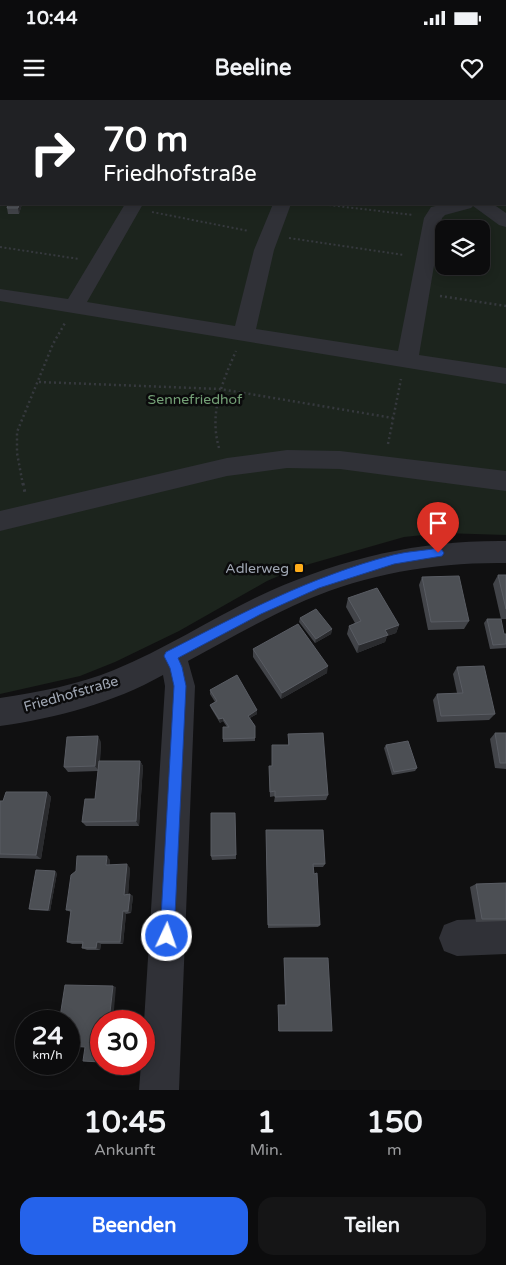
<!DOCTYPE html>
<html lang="de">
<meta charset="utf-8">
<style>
body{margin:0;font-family:"Varela Round",sans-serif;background:#151516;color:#f1f3f6;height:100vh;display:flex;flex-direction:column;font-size:19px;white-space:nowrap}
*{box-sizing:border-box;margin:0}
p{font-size:16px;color:#9a9b9d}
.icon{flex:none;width:28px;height:28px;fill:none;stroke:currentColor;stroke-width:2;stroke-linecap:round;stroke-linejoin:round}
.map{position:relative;height:990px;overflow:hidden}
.panel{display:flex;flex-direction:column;background:#0c0c0d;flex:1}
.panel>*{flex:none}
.hud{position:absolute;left:0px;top:0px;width:506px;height:105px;box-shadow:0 2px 12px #0003,0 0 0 1px #2c2c2e;background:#202124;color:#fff;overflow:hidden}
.buttons{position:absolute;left:435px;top:120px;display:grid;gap:10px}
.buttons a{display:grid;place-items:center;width:55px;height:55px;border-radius:10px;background:#0c0c0d;box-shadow:0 2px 12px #0003,0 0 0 1px #2c2c2e;font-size:25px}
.speed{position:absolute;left:15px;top:910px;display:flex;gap:10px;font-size:25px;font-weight:700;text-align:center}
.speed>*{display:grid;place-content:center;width:65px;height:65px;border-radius:50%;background:#0c0c0d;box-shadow:0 2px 12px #0003,0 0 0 1px #2c2c2e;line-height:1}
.speed small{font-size:12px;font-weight:400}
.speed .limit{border:8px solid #d22;background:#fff;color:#111}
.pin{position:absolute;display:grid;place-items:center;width:42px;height:42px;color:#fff;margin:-51px -21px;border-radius:50% 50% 50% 0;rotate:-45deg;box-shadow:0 0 5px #0007}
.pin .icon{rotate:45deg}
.me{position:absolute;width:55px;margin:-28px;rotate:3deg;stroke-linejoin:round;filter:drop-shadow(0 0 4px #0008)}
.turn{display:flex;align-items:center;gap:18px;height:105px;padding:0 20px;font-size:22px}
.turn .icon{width:65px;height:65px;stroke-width:2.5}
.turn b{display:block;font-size:35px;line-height:42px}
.eta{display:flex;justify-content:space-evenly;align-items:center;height:85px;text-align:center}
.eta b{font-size:30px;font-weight:700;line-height:35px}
.action{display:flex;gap:10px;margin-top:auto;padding:10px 20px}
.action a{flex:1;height:58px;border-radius:15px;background:#2563eb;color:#fff;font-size:20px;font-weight:700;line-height:58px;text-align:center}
.action a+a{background:#151516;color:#f1f3f6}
.status{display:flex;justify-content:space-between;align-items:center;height:35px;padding:0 25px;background:#0c0c0d;direction:ltr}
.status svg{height:14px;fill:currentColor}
header{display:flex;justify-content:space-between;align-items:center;height:65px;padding:0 20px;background:#0c0c0d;font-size:22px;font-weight:700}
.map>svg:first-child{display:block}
</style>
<div class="status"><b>10:44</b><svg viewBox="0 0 49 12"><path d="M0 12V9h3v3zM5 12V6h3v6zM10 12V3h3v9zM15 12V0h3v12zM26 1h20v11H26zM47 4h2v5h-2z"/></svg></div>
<header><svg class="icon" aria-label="menu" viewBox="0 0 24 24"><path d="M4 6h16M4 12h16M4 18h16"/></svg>Beeline<svg class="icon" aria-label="heart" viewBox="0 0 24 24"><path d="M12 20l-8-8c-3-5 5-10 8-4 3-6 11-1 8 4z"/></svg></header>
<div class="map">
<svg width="506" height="990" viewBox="0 0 506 990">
<rect width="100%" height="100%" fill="#101011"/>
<!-- green -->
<path fill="#1c241d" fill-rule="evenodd" d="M0,0H506V435L442,433L404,437L299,467L267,481L179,531L115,562L80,576L0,594ZM1,1H505V104H1ZM444,129H481V166H444Z"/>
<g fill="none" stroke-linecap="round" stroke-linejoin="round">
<!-- path-far2 -->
<g stroke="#36393e" stroke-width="2" stroke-dasharray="2 2.5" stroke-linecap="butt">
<path d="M104,104L111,105"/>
<path d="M320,104L413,115"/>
<path d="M152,112L249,131"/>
<path d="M289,138L404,155"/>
<path d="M0,147L79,159"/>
</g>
<!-- path-far1 -->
<g stroke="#36393e" stroke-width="2.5" stroke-dasharray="2 3" stroke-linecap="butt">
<path d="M440,196L506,206"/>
<path d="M39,282L220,289L393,318"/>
<path d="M388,344L401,279"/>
<path d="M219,348C209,313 222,283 236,251"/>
<path d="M23,385L17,353V332L53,244L65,223"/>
</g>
<!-- path -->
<path stroke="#36393e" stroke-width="3" stroke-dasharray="2.5 4" stroke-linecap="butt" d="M23,383L25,393"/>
<!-- minor -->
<g fill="#303137" fill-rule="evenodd">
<path d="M339,0H364L365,1H340Z"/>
<rect x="437" y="0" width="16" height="1"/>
<path d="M125,104H143L87,202L235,226L254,150L273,104H291L274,150L256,229L398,251L424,118L431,107L445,104H493L506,113V127L499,125L473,106L471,108L445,115L442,118L419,255L506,268V284L0,201V189L68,199Z"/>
<path d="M287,350L340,351L506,371V391L340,369L287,368L227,376L0,431V411L227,358Z"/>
<path d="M506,441V463C437,462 370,473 306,500C265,518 227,540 188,561L195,586L179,990H139L141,964H144V922L165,586L163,575C113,603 57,618 0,626V598C38,592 78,585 114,570C168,548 217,515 270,491C346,457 423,440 506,441Z"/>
<path d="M506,818V854L457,856L444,851L439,838L444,825L457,820Z"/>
</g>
</g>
<!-- wall -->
<g fill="#424449">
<path d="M8,104H22L19,114H8L7,108Z"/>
<path d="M498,475H506V519H501L493,484Z"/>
<path d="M422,477L469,521L464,529L428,530L419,485Z"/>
<path d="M348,498L399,525L396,533L387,536L385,542L357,553L347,534L349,526L355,523L346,507Z"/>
<path d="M300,518L332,529L331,534L315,543L299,522Z"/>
<path d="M487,519L504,534H506V548L490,549L484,523Z"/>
<path d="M253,549L327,573L281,599L253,557Z"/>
<path d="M457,567L495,614L489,620L437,622L433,600L437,594L457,593L453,574Z"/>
<path d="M210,590L257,614L250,618L255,626V641L223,642V639L227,627L223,621L220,623L211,608L210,605L215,602L210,594Z"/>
<path d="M495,633H506V669L495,668L490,639Z"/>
<path d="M288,634L328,695L326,700L274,702L275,696L270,697L269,671V666H272V645H288Z"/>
<path d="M101,642L100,661H140L143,666L139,726H86L82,722L95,699L98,671L68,672L64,667Z"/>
<path d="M386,645L417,668L415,671L392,675L384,648Z"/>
<path d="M47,692L51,697L41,759L0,758V701H3Z"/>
<path d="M235,713L236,759L212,760L211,756Z"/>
<path d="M266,730L325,764L323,767H313L320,825L318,827L268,828Z"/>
<path d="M110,760V765L130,768L128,794L133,796L131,813L126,814L123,844H101L100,850H87L82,848L83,844H72L67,842L71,812L66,810Z"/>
<path d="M57,773L50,811L32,810L29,809Z"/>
<path d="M506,783V821L476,822L470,787L476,784Z"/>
<path d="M284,858H328L279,931H278V905H285L284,859Z"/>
</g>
<!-- shaded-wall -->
<g fill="#2a2b2e">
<path d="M19,104H22L19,114L18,108Z"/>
<path d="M399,525L396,533L387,536L385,542L357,553L359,545L385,530Z"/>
<path d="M332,529L331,534L315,543L316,539Z"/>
<path d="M328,566L327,573L281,599L282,593Z"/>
<path d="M257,610V614L248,619V616Z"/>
<path d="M223,618V621L220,623L219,619Z"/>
<path d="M98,636L101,642L99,671L95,666Z"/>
<path d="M140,661L143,666L139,726L136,721Z"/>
<path d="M47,692L51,697L41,759L36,755Z"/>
<path d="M107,756L110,760V768L106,765Z"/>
<path d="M127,764L130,768L128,798L124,795Z"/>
<path d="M55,771L57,773L50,811L48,810Z"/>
<path d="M130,794L133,796L131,813L128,811Z"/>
<path d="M123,811L126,814L123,844L120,842Z"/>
<path d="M97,842L101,844L100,850L96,848Z"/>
<path d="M113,886L116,887L113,921H109Z"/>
</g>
<!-- building -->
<g fill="#4c4f54" stroke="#595c63">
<path d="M8,104H19L18,108H7Z"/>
<path d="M498,475H506V509Z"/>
<path d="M459,476L469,521L431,522L422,477Z"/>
<path d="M377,488L399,525L385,530L388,535L359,545L349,526L361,521L348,498Z"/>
<path d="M316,509L332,529L316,539L300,518Z"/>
<path d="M487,519H501L504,534H506V544L493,545Z"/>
<path d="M298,524L328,566L282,593L253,549Z"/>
<path d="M484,566L495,614L441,616L437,594L463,593L457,567Z"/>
<path d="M237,575L257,610L248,616L255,626V638L223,639V627H229L223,618L219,619L210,605L217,601L210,590Z"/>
<path d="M323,633L328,695L275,697V691L270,692L269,666H272V645H289L288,634Z"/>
<path d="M495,633H506V663H500Z"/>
<path d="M98,636L95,666L64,667L67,637Z"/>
<path d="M408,641L417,668L394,672L386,645Z"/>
<path d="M99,661H140L136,721L82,722L85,699H95Z"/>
<path d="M6,692H47L36,755L0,754V701H3Z"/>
<path d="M211,713H235L236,755L211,756Z"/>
<path d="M266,730H323L325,764H313L314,774L317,773L320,825H268Z"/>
<path d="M77,756H107L106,765L127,764L124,795L130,794L128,811H123L120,842H97L96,848H82L83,842H67L71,810H66L71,775L76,771Z"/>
<path d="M36,770L55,771L48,810L29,809Z"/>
<path d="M506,783V819H482L476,784Z"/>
<path d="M284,858H328L332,931H279L278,905H286Z"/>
<path d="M65,885L113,886L109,921H101V962L83,961L85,947L69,946V921H68V917H60Z"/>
</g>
<!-- route -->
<path fill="#2563eb" stroke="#184099" d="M438,448L442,450L444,453L442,456L394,464L319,488L261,514L178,558L182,567L186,586L174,836L172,841L167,843L162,841L160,836L174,586L170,568L164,556L166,552C240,514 312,476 393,455C408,451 424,451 438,448Z"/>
<!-- markers -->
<rect fill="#ffad1a" stroke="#0b0b0c" stroke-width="2" x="294" y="463" width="10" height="10" rx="2.5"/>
<g text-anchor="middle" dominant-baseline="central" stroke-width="5" stroke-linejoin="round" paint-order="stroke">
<!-- park labels -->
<g font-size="14" fill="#74a076" stroke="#0b0b0c">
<text x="195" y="299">Sennefriedhof</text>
</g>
<!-- poi labels -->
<g font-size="14" fill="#9fa6b3" stroke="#0b0b0c" text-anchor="end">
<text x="289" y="468">Adlerweg</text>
</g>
<!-- street labels -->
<g font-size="14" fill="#9fa6b3" stroke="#0b0b0c">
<text transform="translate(71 594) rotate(-16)">Friedhofstraße</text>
</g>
</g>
</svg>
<div class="buttons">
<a><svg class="icon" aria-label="layers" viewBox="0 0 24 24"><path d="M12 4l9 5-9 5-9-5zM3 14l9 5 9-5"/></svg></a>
</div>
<div class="speed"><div>24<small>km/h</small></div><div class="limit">30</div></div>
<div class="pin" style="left:438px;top:453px;background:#d93025"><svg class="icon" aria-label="arrive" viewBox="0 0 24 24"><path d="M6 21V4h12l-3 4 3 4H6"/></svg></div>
<svg class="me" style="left:167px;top:836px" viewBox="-20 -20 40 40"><circle r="17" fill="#2563eb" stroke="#fff" stroke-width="3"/><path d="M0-11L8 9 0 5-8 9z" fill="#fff"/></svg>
<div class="hud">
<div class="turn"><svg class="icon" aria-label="right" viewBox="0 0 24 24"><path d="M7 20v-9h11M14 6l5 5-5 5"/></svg><div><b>70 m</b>Friedhofstraße</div></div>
</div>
</div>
<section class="panel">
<div class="eta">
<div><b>10:45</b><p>Ankunft</p></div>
<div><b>1</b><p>Min.</p></div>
<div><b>150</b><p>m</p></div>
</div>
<div class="action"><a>Beenden</a><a>Teilen</a></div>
</section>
